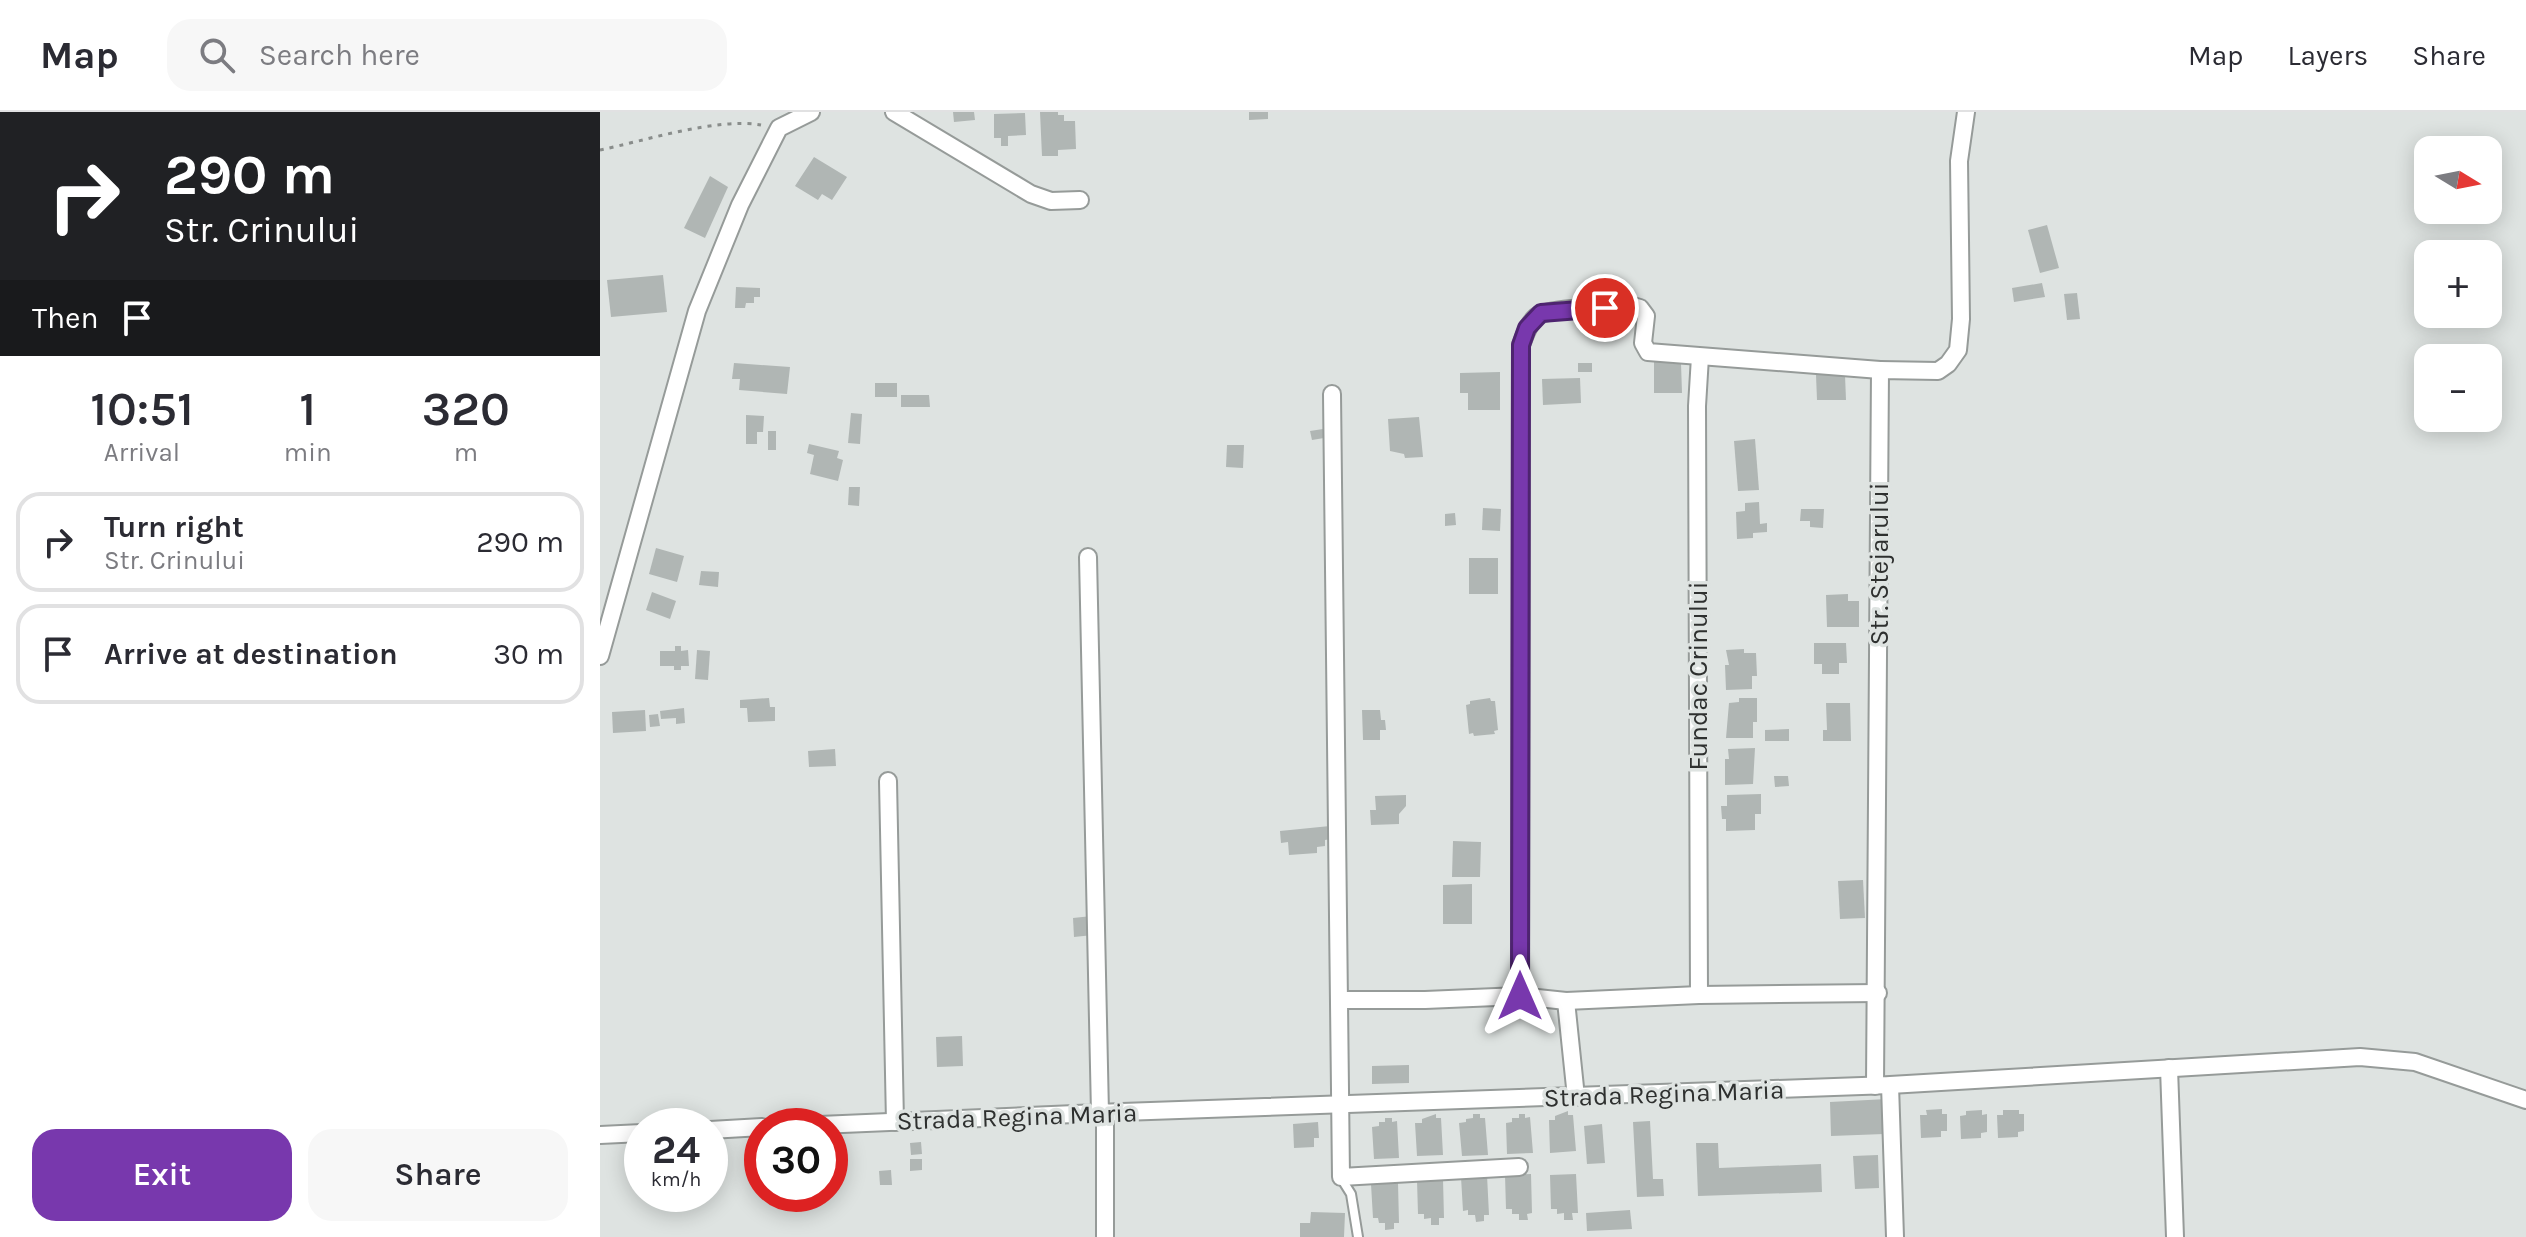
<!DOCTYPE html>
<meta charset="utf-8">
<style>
body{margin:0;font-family:Karla,sans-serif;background:#f7f7f7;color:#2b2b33;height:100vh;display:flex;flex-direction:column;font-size:30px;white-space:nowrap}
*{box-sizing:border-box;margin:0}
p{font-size:26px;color:#7c7c81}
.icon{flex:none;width:44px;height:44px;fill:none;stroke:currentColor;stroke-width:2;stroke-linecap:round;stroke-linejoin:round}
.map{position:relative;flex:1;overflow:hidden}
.details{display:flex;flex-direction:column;background:#fff;width:600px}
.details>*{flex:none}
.banner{background:#202124;color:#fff;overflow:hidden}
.needle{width:52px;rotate:100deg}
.buttons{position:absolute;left:1814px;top:24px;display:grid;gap:16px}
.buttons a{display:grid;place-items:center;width:88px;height:88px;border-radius:16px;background:#fff;box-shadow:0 4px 20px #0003;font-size:40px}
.speed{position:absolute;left:24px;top:996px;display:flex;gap:16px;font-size:40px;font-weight:700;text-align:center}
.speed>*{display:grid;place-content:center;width:104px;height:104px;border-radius:50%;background:#fff;box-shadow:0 4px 20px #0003;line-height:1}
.speed small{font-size:20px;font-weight:400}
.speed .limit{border:12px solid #d22;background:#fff;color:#111}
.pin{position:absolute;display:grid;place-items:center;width:68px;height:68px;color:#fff;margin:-34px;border:4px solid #fff;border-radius:50%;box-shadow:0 2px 8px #0007}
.me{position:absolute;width:88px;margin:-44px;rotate:0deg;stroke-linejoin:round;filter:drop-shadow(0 0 6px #0008)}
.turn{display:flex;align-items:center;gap:28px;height:168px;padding:0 32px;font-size:36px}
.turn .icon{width:104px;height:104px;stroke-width:2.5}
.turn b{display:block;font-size:56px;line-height:68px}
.then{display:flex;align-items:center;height:76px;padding:0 32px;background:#0003;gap:16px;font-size:30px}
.eta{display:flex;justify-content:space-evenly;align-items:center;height:136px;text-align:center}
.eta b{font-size:48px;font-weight:600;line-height:56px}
.action{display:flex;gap:16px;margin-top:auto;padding:16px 32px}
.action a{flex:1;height:92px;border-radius:24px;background:#7838ad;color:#fff;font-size:32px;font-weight:600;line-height:92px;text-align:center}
.action a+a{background:#f7f7f7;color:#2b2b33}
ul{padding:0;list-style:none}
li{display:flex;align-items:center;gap:24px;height:100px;margin:0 16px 12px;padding:0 16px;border:4px solid #e1e1e2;border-radius:24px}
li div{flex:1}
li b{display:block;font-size:30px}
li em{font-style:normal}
header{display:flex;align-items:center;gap:48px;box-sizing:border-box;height:112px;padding:0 40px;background:#fff;border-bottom:2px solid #e1e1e2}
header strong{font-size:38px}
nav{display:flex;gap:44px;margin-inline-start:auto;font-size:28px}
.search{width:560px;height:72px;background:#f7f7f7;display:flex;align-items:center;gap:20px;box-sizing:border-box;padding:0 28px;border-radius:24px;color:#7c7c81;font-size:30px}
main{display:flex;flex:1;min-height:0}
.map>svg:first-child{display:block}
</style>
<header>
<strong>Map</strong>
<div class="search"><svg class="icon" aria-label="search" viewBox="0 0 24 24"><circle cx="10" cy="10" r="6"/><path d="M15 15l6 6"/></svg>Search here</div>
<nav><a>Map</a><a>Layers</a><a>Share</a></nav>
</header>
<main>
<section class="details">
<div class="banner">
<div class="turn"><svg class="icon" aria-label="right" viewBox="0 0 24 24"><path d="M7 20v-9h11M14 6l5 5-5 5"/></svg><div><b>290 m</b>Str. Crinului</div></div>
<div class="then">Then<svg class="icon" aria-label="arrive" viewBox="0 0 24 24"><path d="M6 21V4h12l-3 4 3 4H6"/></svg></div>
</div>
<div class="eta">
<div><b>10:51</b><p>Arrival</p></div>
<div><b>1</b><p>min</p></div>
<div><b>320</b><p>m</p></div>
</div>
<ul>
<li><svg class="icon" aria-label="right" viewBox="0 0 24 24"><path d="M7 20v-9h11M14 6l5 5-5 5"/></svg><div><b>Turn right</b><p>Str. Crinului</p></div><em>290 m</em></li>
<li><svg class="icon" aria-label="arrive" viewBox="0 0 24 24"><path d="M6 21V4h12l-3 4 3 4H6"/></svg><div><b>Arrive at destination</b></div><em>30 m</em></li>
</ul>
<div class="action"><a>Exit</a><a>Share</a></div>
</section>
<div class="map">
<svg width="1926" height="1125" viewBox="0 0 1926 1125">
<rect width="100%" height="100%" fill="#dee3e1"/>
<!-- building -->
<g fill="#b0b6b4">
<path d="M353,0H374L375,8L354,10Z"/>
<path d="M440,0H458V3H464V9H475L476,37L458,38V44H442Z"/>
<path d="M649,0H668V7L649,8Z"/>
<path d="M425,1L426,23L408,24V34H401V26H394V2Z"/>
<path d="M214,45L247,65L232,88L222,82L218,88L195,74Z"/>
<path d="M110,64L128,75L105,126L84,116Z"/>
<path d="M1447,113L1459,156L1440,161L1428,118Z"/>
<path d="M63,163L67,200L11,205L7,168Z"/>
<path d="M1442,171L1445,185L1414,190L1412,176Z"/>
<path d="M136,175L160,176V185H154V191H146L145,196H135Z"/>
<path d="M1477,181L1480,207L1467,208L1464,182Z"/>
<path d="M1071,246L1072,252L1081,251L1082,281H1054V247Z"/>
<path d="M134,251L190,255L187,282L139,278L140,267H132Z"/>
<rect x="978" y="251" width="14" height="9"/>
<path d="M900,260V298H868V281H860V261Z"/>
<path d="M1216,263H1245L1246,288H1217Z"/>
<path d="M980,266L981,291L943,293L942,267Z"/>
<rect x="275" y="271" width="22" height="14"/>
<path d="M301,283H329L330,295H301Z"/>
<path d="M251,301L262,302L260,332L248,331Z"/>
<path d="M146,303L164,304L163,320H157V332H146Z"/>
<path d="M819,305L823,345L805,346L804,342L790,339L788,307Z"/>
<path d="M723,317L724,326L712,328L710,319Z"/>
<rect x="168" y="319" width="8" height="19"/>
<path d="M1155,327L1159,378L1138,379L1134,329Z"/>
<path d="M209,332L239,339L237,346L243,348L238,369L210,362L214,343L207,341Z"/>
<path d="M627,333H644L643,356L626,355Z"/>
<path d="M249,375H260L259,394L248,393Z"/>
<path d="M1159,390L1160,412L1167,411V420L1153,421V426L1137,427L1136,400L1145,399V391Z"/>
<path d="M883,396L901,397L900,419L882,418Z"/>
<path d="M1201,397H1224L1223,416L1210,415V409H1200Z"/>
<path d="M855,401L856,413L845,414V402Z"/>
<path d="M56,436L84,444L77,470L49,462Z"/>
<rect x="869" y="446" width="29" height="36"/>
<path d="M101,459L119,460L118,475L99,473Z"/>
<path d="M52,480L76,489L70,507L46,498Z"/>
<path d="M1248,482V489H1259V515H1227L1226,483Z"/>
<path d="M1214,531H1246L1247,551H1239V562H1222V552H1214Z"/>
<path d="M75,534H81V539L88,538L89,554H81V558H74V554H60V539H75Z"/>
<path d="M1144,537V541H1156L1157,564H1152V577L1126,578L1125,553H1129L1126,538Z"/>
<path d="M97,538L110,539L108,568L95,567Z"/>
<path d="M169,586L170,595H175V609L148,610L147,596H140V588Z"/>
<path d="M890,586L891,589H895L898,618L894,619L895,622L874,624L873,621L869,622L866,593L870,592V589Z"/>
<path d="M1139,586H1157V610H1153V626H1126L1129,591L1139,590Z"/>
<path d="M1226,591H1250L1251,629H1223V618H1227Z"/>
<path d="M84,596L85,611L76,612V606L61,607L60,599Z"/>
<path d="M45,598L46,619L13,621L12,600Z"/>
<path d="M762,598H780L781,608H785L786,618H780V628H763Z"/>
<path d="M58,602L60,614L50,615L49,603Z"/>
<path d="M1189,617V629H1165V618Z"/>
<path d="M1155,636L1153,672L1125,673V647H1129L1128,637Z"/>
<path d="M235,637L236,654L209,655L208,639Z"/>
<path d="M1174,664H1188L1189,674L1175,675Z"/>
<path d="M1161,682V702H1155V718L1126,719V707H1122L1121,694H1127V683Z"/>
<path d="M806,683V694L799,702V712L771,713L770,698H776L775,684Z"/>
<path d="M730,714L731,727L725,728V734L717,735V741L689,743L688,730L681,731L680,719Z"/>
<path d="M853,729L881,730L880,765H852Z"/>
<path d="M1263,768L1265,806L1240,807L1238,769Z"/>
<path d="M872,772V812H843V773Z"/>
<path d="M492,804L493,823L474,825L473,806Z"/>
<path d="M362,924L363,954L337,955L336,925Z"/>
<path d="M809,953V971L772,972V954Z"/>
<path d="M1287,987L1288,1007L1283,1008L1284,1022L1231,1024L1230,990Z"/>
<path d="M1342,997V1002H1347V1019H1341V1025L1321,1026L1320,1003H1327L1326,998Z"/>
<path d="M1382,998V1003L1387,1002V1020L1381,1021V1026L1361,1027L1360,1004L1366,1003V999Z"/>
<path d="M1403,998H1419V1002H1424V1019L1418,1020V1025L1398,1026L1397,1003H1403Z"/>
<path d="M968,999V1003H973L976,1039L950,1041L949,1008H955V1004Z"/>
<path d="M836,1002V1006H841L843,1043L817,1044L815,1011H822V1007Z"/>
<path d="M873,1002H880V1006H885L888,1043L862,1044L859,1011L866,1010V1007L873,1006Z"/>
<path d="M919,1002H925V1006L930,1005L933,1041L907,1042L906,1011L912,1010V1006H919Z"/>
<path d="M785,1006H792V1010L797,1009L799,1046L774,1047L772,1015L779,1014V1010H785Z"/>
<path d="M1050,1009L1053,1067H1063L1064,1084L1037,1085L1033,1010Z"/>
<path d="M718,1010L719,1026H714V1035L694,1036L693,1012Z"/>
<path d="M1002,1012L1005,1051L987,1052L984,1014Z"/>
<path d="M321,1030L322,1042L311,1043L310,1031Z"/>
<path d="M1096,1031H1118L1119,1056L1221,1052L1222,1080L1098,1084Z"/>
<path d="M1278,1043L1279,1076L1255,1077L1253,1044Z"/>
<path d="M310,1047H322V1058L310,1059Z"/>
<path d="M291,1058L292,1073H280L279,1059Z"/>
<path d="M931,1062L932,1101L927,1102L928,1108H919V1102H912V1097H906L905,1063Z"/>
<path d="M976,1062L978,1101H972L973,1108H964V1101L957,1102V1097H951L950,1063Z"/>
<path d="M887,1063L889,1103H884V1109L876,1110L875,1103H868V1098L863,1099L861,1065Z"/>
<path d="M843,1067L844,1106H839V1113H831V1106L824,1107V1102H818L817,1068Z"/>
<path d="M798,1071L799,1111H794V1117L785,1118V1111H779L778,1106H773L771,1072Z"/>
<path d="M1030,1098L1032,1117L987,1119L986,1101Z"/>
<path d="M711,1100L745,1101L744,1125H700V1111H710Z"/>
</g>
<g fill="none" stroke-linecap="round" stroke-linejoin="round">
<defs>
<path id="lane" d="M741,1066L751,1082L758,1125"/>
<g id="street">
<path d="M294,0L431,82L451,89L480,88"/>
<path d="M732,282L741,1065L919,1055"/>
<path d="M488,445L500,1001"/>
<path d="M0,544L97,199L140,93L179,16L211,0"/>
<path d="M288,669L295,1010"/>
<path d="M1099,883L1097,294L1100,245"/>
<path d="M920,884L921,233C925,223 928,212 936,205C948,195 1015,195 1033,194L1040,196L1046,204L1043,231L1048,240L1280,258"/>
<path d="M740,888H825L920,884L966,889L1099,883L1278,881"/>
<path d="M966,889L976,985"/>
<path d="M1569,956L1575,1125"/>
<path d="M1290,973L1295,1125"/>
<path d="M1275,974L1280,258L1338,259L1348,252L1358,238L1361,207L1359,49L1366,0"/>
<path d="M505,1000V1125"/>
<path d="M196,1014L522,1000L1290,973L1760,945L1815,950L1926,988"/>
<path d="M110,1018L162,1015"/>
<path d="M0,1023L42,1021"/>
</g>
</defs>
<!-- lane casing -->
<use href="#lane" stroke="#969b99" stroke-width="12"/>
<!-- street casing -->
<use href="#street" stroke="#969b99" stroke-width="20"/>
<!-- path -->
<path stroke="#898d8b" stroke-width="3" stroke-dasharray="4 6" stroke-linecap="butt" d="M0,38C44,29 118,5 161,13"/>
<!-- lane -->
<use href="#lane" stroke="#fff" stroke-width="8"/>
<!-- street -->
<use href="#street" stroke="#fff" stroke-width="16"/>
</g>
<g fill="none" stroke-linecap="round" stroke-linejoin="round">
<defs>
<path id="route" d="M920,884L921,233L927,216L941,201L1005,196"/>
</defs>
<!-- route casing -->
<use href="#route" stroke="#4e2470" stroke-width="20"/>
<!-- route -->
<use href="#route" stroke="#7838ad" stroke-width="14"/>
</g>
<g text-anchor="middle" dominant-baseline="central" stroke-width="7" stroke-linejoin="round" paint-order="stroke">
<!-- street labels -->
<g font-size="26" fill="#2e302f" stroke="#dee3e1">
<text transform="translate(1279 452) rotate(-90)">Str. Stejarului</text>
<text transform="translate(1098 564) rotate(-90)">Fundac Crinului</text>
<text transform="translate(1064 982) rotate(-2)">Strada Regina Maria</text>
<text transform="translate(417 1005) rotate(-2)">Strada Regina Maria</text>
</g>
</g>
</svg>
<div class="buttons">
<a><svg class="needle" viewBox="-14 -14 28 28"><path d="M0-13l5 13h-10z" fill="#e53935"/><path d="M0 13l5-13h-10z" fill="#7c7c81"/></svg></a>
<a>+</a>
<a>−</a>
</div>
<div class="speed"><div>24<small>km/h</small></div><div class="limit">30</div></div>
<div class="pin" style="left:1005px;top:196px;background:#d93025"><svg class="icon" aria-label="arrive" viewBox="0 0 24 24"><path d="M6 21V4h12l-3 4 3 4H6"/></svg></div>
<svg class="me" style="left:920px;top:884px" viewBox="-20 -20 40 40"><path d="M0-17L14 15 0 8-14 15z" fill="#7838ad" stroke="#fff" stroke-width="4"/></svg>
</div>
</main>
